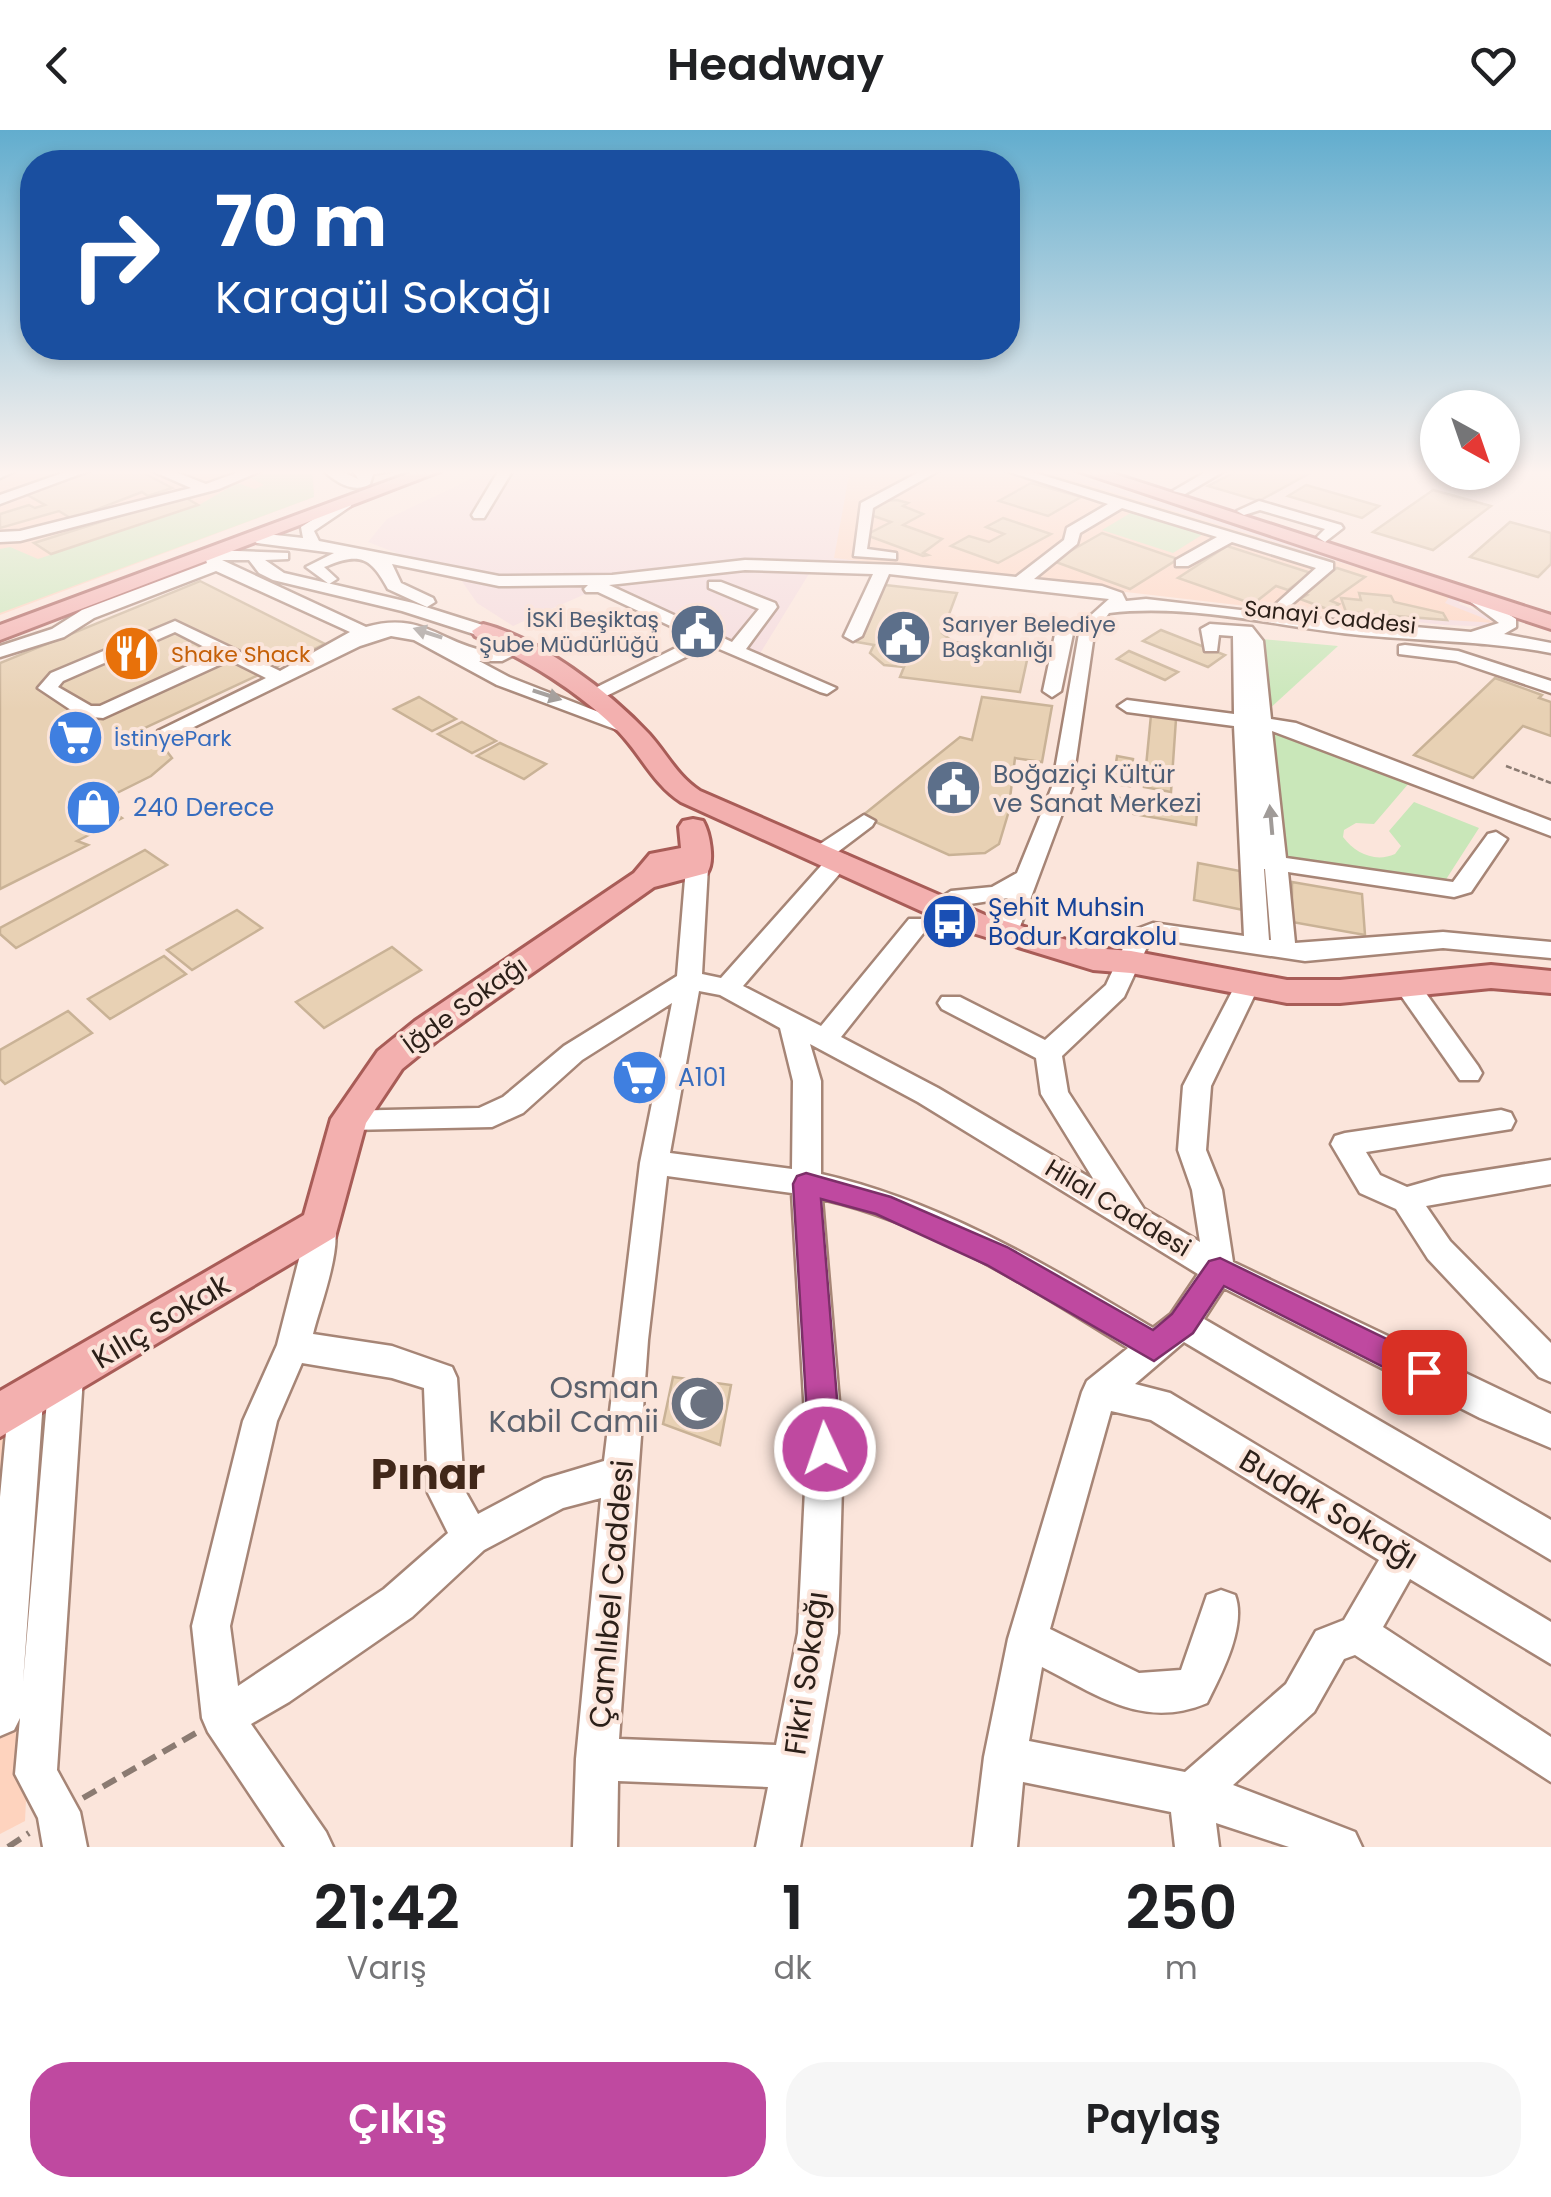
<!DOCTYPE html>
<html lang="tr">
<meta charset="utf-8">
<style>
body{margin:0;font-family:Poppins,sans-serif;background:#f6f6f6;color:#202124;height:100vh;display:flex;flex-direction:column;font-size:38px;white-space:nowrap}
*{box-sizing:border-box;margin:0}
p{font-size:32px;color:#757577}
.icon{flex:none;width:55px;height:55px;fill:none;stroke:currentColor;stroke-width:2;stroke-linecap:round;stroke-linejoin:round}
.map{position:relative;height:1717px;overflow:hidden}
.drawer{display:flex;flex-direction:column;background:#fff;flex:1}
.drawer>*{flex:none}
.top-card{position:absolute;left:20px;top:20px;width:1000px;height:210px;border-radius:40px;box-shadow:0 5px 15px #0003;background:#1a4fa0;color:#fff;overflow:hidden}
.needle{width:65px;rotate:140deg}
.buttons{position:absolute;left:1420px;top:260px;display:grid;gap:20px}
.buttons a{display:grid;place-items:center;width:100px;height:100px;border-radius:50%;background:#fff;box-shadow:0 5px 15px #0003;font-size:50px}
.pin{position:absolute;display:grid;place-items:center;width:85px;height:85px;color:#fff;margin:-42px;border-radius:20px;box-shadow:0 5px 15px #0006}
.me{position:absolute;width:110px;margin:-55px;rotate:357deg;stroke-linejoin:round;filter:drop-shadow(0 0 8px #0008)}
.turn{display:flex;align-items:center;gap:35px;height:210px;padding:0 30px;font-size:45px}
.turn .icon{width:130px;height:130px;stroke-width:2.5}
.turn b{display:block;font-size:70px;line-height:85px}
.eta{display:flex;justify-content:space-evenly;align-items:center;height:170px;text-align:center}
.eta b{font-size:60px;font-weight:600;line-height:70px}
.cta{display:flex;gap:20px;margin-top:auto;padding:20px 30px}
.cta a{flex:1;height:115px;border-radius:40px;background:#bf49a0;color:#fff;font-size:40px;font-weight:600;line-height:115px;text-align:center}
.cta a+a{background:#f6f6f6;color:#202124}
header{display:flex;justify-content:space-between;align-items:center;height:130px;padding:0 30px;background:#fff;font-size:45px;font-weight:600}
.map>svg:first-child{display:block}
</style>
<header><svg class="icon" aria-label="back" viewBox="0 0 24 24"><path d="M15 5l-7 7 7 7"/></svg>Headway<svg class="icon" aria-label="heart" viewBox="0 0 24 24"><path d="M12 20l-8-8c-3-5 5-10 8-4 3-6 11-1 8 4z"/></svg></header>
<div class="map">
<svg width="1551" height="1717" viewBox="0 0 1551 1717">
<rect width="100%" height="100%" fill="#fbe5db"/>
<!-- commercial -->
<path fill="#f4d9dc" d="M490,340H1057L1400,447L1461,468L1459,474L1504,491L1501,497L1445,495L1085,457L815,434L756,530L601,457L513,496L477,473L459,447L368,412L387,389Z"/>
<!-- built -->
<g fill="#fed3be">
<path d="M0,340H313L314,367L0,485Z"/>
<path d="M850,340H1040L1450,466L1445,473L1496,493L1273,479L834,428Z"/>
<path d="M45,1278L25,1691L0,1704V1301Z"/>
</g>
<!-- green -->
<g fill="#c9e7b9">
<path d="M275,340H312L314,367L0,483V419L10,417L38,429L199,375L237,353L255,359L264,355L251,348Z"/>
<path d="M1134,381L1205,403L1173,423L1102,400Z"/>
<path d="M1261,509L1338,516L1267,581Z"/>
<path d="M1271,602L1409,653L1374,694L1356,693L1344,700L1343,707C1355,723 1375,733 1395,724L1401,716L1389,701L1414,672L1479,698L1445,751L1439,752L1284,729Z"/>
</g>
<!-- building -->
<g fill="#e8d1b4" stroke="#c9b296" stroke-width="2.5">
<path d="M99,340H138L172,358L148,366L142,362L72,389L59,381L0,398V384L29,375L35,378L45,375L24,363Z"/>
<path d="M1239,340H1301L1310,343L1259,371L1208,356Z"/>
<path d="M1031,353L1081,367L1048,386L999,371Z"/>
<path d="M1306,355L1379,376L1362,388L1288,366Z"/>
<path d="M1433,360L1491,376L1433,420L1373,402Z"/>
<path d="M183,366L198,375L51,424L34,413Z"/>
<path d="M897,370L908,373L903,376L923,384L903,395L942,409L923,423L928,425L923,426L866,405L891,392L865,383L881,371Z"/>
<path d="M1003,388L1051,404L998,433L951,416L969,406L989,412L1004,404L986,397Z"/>
<path d="M1510,392L1551,403V434L1538,447L1470,427Z"/>
<path d="M1102,403L1178,429L1130,459L1053,431Z"/>
<path d="M1227,416L1311,443L1288,460L1276,456L1253,474L1178,448Z"/>
<path d="M1337,438L1365,447L1331,471L1339,474L1330,480L1300,469L1307,465L1301,463Z"/>
<path d="M200,451L325,514L138,601L162,615L172,628L151,646L99,672L122,688L77,711L88,715L0,759V533Z"/>
<path d="M885,455L957,463L942,503L953,512L1029,521L1020,562L900,547L904,537L884,535L870,523L874,515L857,512Z"/>
<path d="M1359,463L1391,466L1394,472L1443,483L1447,490L1346,482L1341,468L1361,470Z"/>
<path d="M1161,500L1225,525L1208,537L1143,511Z"/>
<path d="M1129,521L1178,542L1165,550L1117,529Z"/>
<path d="M1495,548L1542,565L1539,568L1551,572V606L1523,596L1473,648L1414,625Z"/>
<path d="M419,567L456,589L432,601L394,579Z"/>
<path d="M982,567L1052,576L1042,632L1015,628L1008,684L999,714L985,723L949,725L862,686L960,607L972,610Z"/>
<path d="M1151,585L1176,589L1171,662L1144,657Z"/>
<path d="M462,592L496,611L472,623L438,604Z"/>
<path d="M500,613L546,634L524,649L477,626Z"/>
<path d="M1117,626L1133,629L1130,656L1113,654Z"/>
<path d="M1120,668L1197,682L1196,695L1117,681Z"/>
<path d="M145,720L167,735L16,818L0,804V798Z"/>
<path d="M1198,733L1245,742L1243,780L1194,770Z"/>
<path d="M1292,752L1362,764L1365,805L1292,792Z"/>
<path d="M237,780L262,798L192,840L167,820Z"/>
<path d="M392,817L421,840L324,898L296,872Z"/>
<path d="M164,826L186,844L110,889L88,869Z"/>
<path d="M68,881L92,903L5,954L0,949V920Z"/>
<path d="M673,1247L731,1255L720,1315L663,1294Z"/>
</g>
<g fill="none" stroke-linecap="round" stroke-linejoin="round">
<defs>
<g id="minor">
<path d="M0,340H17L0,348Z"/>
<path d="M71,340H91L0,374V365Z"/>
<path d="M150,340H170L206,354L244,340H263L219,359L20,411L0,412V402L20,401L191,358Z"/>
<path d="M323,340H339L358,349L353,340H397L373,344L370,354C354,364 335,352 323,340Z"/>
<path d="M499,340H513L484,388H474L472,385Z"/>
<path d="M923,340H940L873,378L867,419L896,423V429L854,426L861,373Z"/>
<path d="M1004,340H1025L1333,433V439L1279,485L1471,502L1499,493L1468,470L1466,467L1474,462L1516,489V497L1504,504L1551,513V523C1488,511 1424,511 1360,505C1278,497 1192,473 1109,483L1094,504L1072,657L1018,802L1006,810L994,802L1008,768L951,777L939,769L951,761L992,757L1017,743L1052,657L1080,498L1074,499L1061,561L1052,567L1043,561L1057,495L1089,487L1109,469L889,444L862,506L853,511L844,506L873,444L745,440L609,455L732,512L759,479L709,458V452H721L775,473L777,477L746,519L836,558L827,564L820,562L710,515L594,572L585,566L587,562L696,508L598,462H586L584,459L588,455L499,456L392,434L401,453L433,468L435,472L427,477L388,459C372,430 362,421 327,436L324,437L337,449L329,454L306,437L334,423L257,413L249,408L257,403L303,408L301,397L346,369L351,370V376L314,401L319,411L499,446L612,445L745,430L899,435L1016,447L1064,410L1067,398L1108,374ZM1122,378L1217,407L1176,430V436H1188L1232,412L1316,438L1266,483L1146,469L1126,471L1122,463L1102,456L1034,449L1077,414L1080,403Z"/>
<path d="M1209,340H1226L1185,364L1173,361Z"/>
<path d="M1259,371L1341,395L1343,398L1325,412L1317,407L1325,399L1260,380L1244,385L1237,381Z"/>
<path d="M212,420L288,423V429L265,430L284,443L413,473L489,497V505H477L402,481L273,450L259,443L249,430H222L366,497C422,481 440,513 489,522L510,513H522V521L502,531H479L509,547L637,597L634,601H620L497,555L414,510L391,506L360,516L165,611L158,609V601L266,548L230,530L103,588L80,586L38,558L51,543L175,491L280,541L350,502L216,441L94,488L64,507L0,527V516L52,499L82,480L207,433L204,425ZM175,502L216,523L100,576H91L58,557L63,551Z"/>
<path d="M1210,494L1252,497L1263,511L1271,589L1296,593L1551,691V706L1272,601L1286,728L1453,752L1488,704L1496,702L1507,709L1471,762L1454,767L1288,742L1295,813L1443,802L1551,812V828L1443,818L1305,831L1156,809L1147,817L1124,867L1062,926L1068,962L1144,1079L1200,1112L1192,1060L1178,1020L1183,956L1238,850H1256L1259,856L1211,956L1206,1020L1222,1060L1233,1132L1551,1284V1318L1480,1288L1224,1158L1204,1189L1551,1390V1430L1184,1212L1135,1254L1170,1263L1551,1492V1534L1410,1449L1383,1497L1551,1607V1652L1355,1525L1344,1529L1314,1582L1233,1655L1355,1702L1362,1717H1289L1216,1693L1219,1717H1175L1171,1682L1023,1652L1017,1717H973L984,1627L1008,1509L1082,1262L1087,1251L1128,1218C1032,1159 933,1094 822,1069L843,1319L838,1503L800,1717H756L768,1657L618,1651L617,1717H573L576,1629L601,1368L563,1378L484,1420L412,1487L289,1572L251,1594L326,1702L333,1717H285L208,1602L202,1588L192,1496L243,1291L277,1215L310,1086L321,1082L332,1086C345,1113 320,1175 313,1204L392,1216L452,1237L457,1248L464,1359L478,1384L544,1349L604,1331L640,1033L672,873L582,930L523,983L492,997L349,1000L339,997L335,989L339,981L479,978L503,967L564,916L677,846L686,737L697,730L708,737L702,844L721,848L828,728H814L811,723L814,718L864,685L875,691L872,696L835,724L847,725L850,730L847,735L743,856L821,896L909,789H925L929,795L925,801L841,907L938,958L1094,1050L1041,964L1036,928L942,879L938,873L942,867H960L1045,910L1106,855L1124,816L1137,799L1153,793L1244,806L1234,596L1127,582L1118,576L1127,570L1234,584L1233,506L1219,505L1217,521H1205L1201,499ZM1264,739H1265L1271,810H1269ZM699,861L720,865L780,898L793,951L792,1039L670,1023ZM810,914L918,972L1198,1144L1171,1184L1153,1198C1048,1136 941,1071 821,1044V951ZM667,1046L792,1063L807,1319L798,1503L776,1615L619,1609L648,1210ZM302,1233L392,1248L424,1258L428,1363L448,1403L384,1459L238,1556L230,1496L277,1291ZM1111,1281L1151,1290L1379,1430L1344,1490L1316,1501L1286,1554L1185,1642L1029,1611L1042,1537C1098,1565 1143,1600 1207,1573C1221,1545 1247,1496 1235,1465L1221,1460L1207,1465L1181,1540L1139,1543L1050,1499Z"/>
<path d="M1405,515L1458,521L1551,551V563L1456,531L1399,524V516Z"/>
<path d="M1406,845L1415,848L1478,936L1482,943L1478,950H1460L1397,860L1394,854L1397,848Z"/>
<path d="M1501,980L1511,983L1515,991L1511,999L1366,1022L1380,1045L1407,1057L1442,1047L1551,1030V1054L1426,1076L1450,1111L1551,1213V1252L1539,1247L1428,1129L1396,1079L1360,1063L1331,1014L1335,1006L1345,1003Z"/>
<path d="M66,1231L78,1236L83,1247L57,1640L80,1682L87,1717H43L38,1688L15,1644L20,1588L14,1600L0,1606V1367L9,1270L14,1258L26,1254L38,1258L43,1270L23,1552L49,1247L54,1236Z"/>
</g>
<g id="major">
<path d="M418,340H443L0,510V495Z"/>
<path d="M1075,340H1102L1551,485V499Z"/>
<path d="M483,494C539,508 610,562 649,604C667,624 677,646 700,661L985,785L1093,818L1131,821L1287,850H1340L1491,835L1551,841V863L1491,858L1340,873H1287L1131,843L1093,840L963,800L681,672C654,655 641,625 619,602C578,560 527,531 475,506L472,501Z"/>
<path d="M693,689L703,691C710,703 715,732 707,743L654,757L439,909L402,939L366,993L335,1107L0,1307V1261L304,1085L331,989L378,921L415,891L634,743L650,724L681,718L679,697L683,691Z"/>
</g>
</defs>
<!-- minor casing -->
<use href="#minor" stroke="#a68576" stroke-width="5"/>
<!-- major casing -->
<use href="#major" stroke="#a85c57" stroke-width="6"/>
<!-- path-far1 -->
<path stroke="#8b7b72" stroke-width="2.5" stroke-dasharray="6 2.5" stroke-linecap="butt" d="M1506,636L1551,653"/>
<!-- path -->
<g stroke="#8b7b72" stroke-width="6" stroke-dasharray="15 8" stroke-linecap="butt">
<path d="M83,1668L196,1603"/>
<path d="M8,1717L29,1703"/>
</g>
<!-- minor -->
<use href="#minor" fill="#fff" fill-rule="evenodd"/>
<!-- major -->
<use href="#major" fill="#f3b0af" fill-rule="evenodd"/>
</g>
<!-- one-way arrows -->
<defs><path id="oneway-solid" d="M-6-.8H1V-3.2L6.5 0L1 3.2V.8H-6Z" transform="scale(2.5)"/></defs>
<g fill="#a09b98">
<use href="#oneway-solid" transform="translate(428 503) rotate(-162)"/>
<use href="#oneway-solid" transform="translate(547 565) rotate(18)"/>
<use href="#oneway-solid" transform="translate(1271 690) rotate(-95)"/>
</g>
<!-- sky -->
<linearGradient id="sky" x2="0" y2="1"><stop stop-color="#62adce"/><stop offset="0.59" stop-color="#fdf3ef"/><stop offset="1" stop-color="#fdf3ef" stop-opacity="0"/></linearGradient>
<rect width="1551" height="580" fill="url(#sky)"/>
<!-- route -->
<path fill="#bf49a0" stroke="#7c2f68" stroke-width="2.5" d="M806,1043L891,1067L1007,1117L1153,1200L1172,1184L1209,1131L1220,1128L1434,1232L1439,1242L1434,1252L1424,1256L1413,1252L1224,1156L1193,1203L1154,1231L987,1135L876,1084L821,1069L841,1319L836,1330L825,1335L814,1330L809,1319L793,1054L797,1046Z"/>
<!-- icons -->
<defs>
<symbol id="civic-disc" viewBox="-11 -11 22 22"><circle r="9.5" fill="#5c6f8a" stroke="#fbe5db"/><path d="M-.6-6.5H3V-4.5H.6V-3L4-1V1h2V6H-6V1h2V-1L-.6-3ZM-1.2 2.5V6h2.4V2.5Z" fill="#fff"/></symbol>
<symbol id="restaurant-disc" viewBox="-11 -11 22 22"><circle r="9.5" fill="#e8710a" stroke="#fbe5db"/><path d="M-5-6h1v4h1v-4h1v4h1v-4h1v5L-1.5 .5V6h-2V.5L-5-1ZM5-6V6H3V1.5H1.5Q1.5-4 5-6Z" fill="#fff"/></symbol>
<symbol id="supermarket-disc" viewBox="-11 -11 22 22"><circle r="9.5" fill="#3f7fe0" stroke="#fbe5db"/><path d="M-6-5.5h2.5l.6 2H6L4.5 2H-2.5L-4.4-4H-6ZM-1.5 3.2a1.3 1.3 0 1 0 .1 0ZM3 3.2a1.3 1.3 0 1 0 .1 0Z" fill="#fff"/></symbol>
<symbol id="shop-disc" viewBox="-11 -11 22 22"><circle r="9.5" fill="#3f7fe0" stroke="#fbe5db"/><path d="M-5-2.5h2.3a2.7 3.5 0 0 1 5.4 0H5L5.5 6h-11ZM-1.5-2.5h3a1.5 2.3 0 0 0-3 0Z" fill="#fff"/></symbol>
<symbol id="bus-disc" viewBox="-11 -11 22 22"><circle r="9.5" fill="#1a4fb4" stroke="#fbe5db"/><path d="M-5-6H5V4H4V6H2V4H-2V6H-4V4H-5ZM-3.5-4V0h7V-4ZM-3.5 1.2v1.5H-2V1.2ZM2 1.2v1.5H3.5V1.2Z" fill="#fff"/></symbol>
<symbol id="mosque-disc" viewBox="-11 -11 22 22"><circle r="9.5" fill="#6b7280" stroke="#fbe5db"/><path d="M3.5-4.9A6 6 0 1 0 3.5 4.9A5 5 0 1 1 3.5-4.9Z" fill="#fff"/></symbol>
</defs>
<g fill-rule="evenodd">
<use href="#civic-disc" x="666" y="470" width="63" height="63"/>
<use href="#civic-disc" x="872" y="476" width="63" height="63"/>
<use href="#restaurant-disc" x="100" y="492" width="63" height="63"/>
<use href="#supermarket-disc" x="44" y="576" width="63" height="63"/>
<use href="#civic-disc" x="922" y="626" width="63" height="63"/>
<use href="#shop-disc" x="62" y="646" width="63" height="63"/>
<use href="#bus-disc" x="918" y="760" width="63" height="63"/>
<use href="#supermarket-disc" x="608" y="916" width="63" height="63"/>
<use href="#mosque-disc" x="666" y="1242" width="63" height="63"/>
</g>
<g text-anchor="middle" dominant-baseline="central" stroke-width="8" stroke-linejoin="round" paint-order="stroke">
<!-- far-street labels -->
<g font-size="22" fill="#2c2019" stroke="#fbe5db">
<text transform="translate(1330 487) rotate(6)">Sanayi Caddesi</text>
</g>
<!-- far-service labels -->
<g font-size="22" fill="#4e5e75" stroke="#fbe5db" text-anchor="end">
<text x="659" y="489">İSKİ Beşiktaş<tspan x="659" dy="25">Şube Müdürlüğü</tspan></text>
<text x="942" y="494" text-anchor="start">Sarıyer Belediye<tspan x="942" dy="25">Başkanlığı</tspan></text>
</g>
<!-- far-food labels -->
<g font-size="22" fill="#c56008" stroke="#fbe5db" text-anchor="start">
<text x="171" y="524">Shake Shack</text>
</g>
<!-- far-shop labels -->
<g font-size="22" fill="#366cbe" stroke="#fbe5db" text-anchor="start">
<text x="114" y="608">İstinyePark</text>
</g>
<!-- service labels -->
<g font-size="25" fill="#4e5e75" stroke="#fbe5db" text-anchor="start">
<text x="993" y="644">Boğaziçi Kültür<tspan x="993" dy="29">ve Sanat Merkezi</tspan></text>
</g>
<!-- shop labels -->
<g font-size="25" fill="#366cbe" stroke="#fbe5db" text-anchor="start">
<text x="133" y="677">240 Derece</text>
<text x="678" y="947">A101</text>
</g>
<!-- transit labels -->
<g font-size="25" fill="#164399" stroke="#fbe5db" text-anchor="start">
<text x="988" y="777">Şehit Muhsin<tspan x="988" dy="29">Bodur Karakolu</tspan></text>
</g>
<!-- street labels -->
<g font-size="25" fill="#2c2019" stroke="#fbe5db">
<text transform="translate(465 875) rotate(-36)">İğde Sokağı</text>
<text transform="translate(1118 1078) rotate(31)">Hilal Caddesi</text>
</g>
<!-- near-street labels -->
<g font-size="30" fill="#2c2019" stroke="#fbe5db">
<text transform="translate(161 1191) rotate(-31)">Kılıç Sokak</text>
<text transform="translate(1329 1379) rotate(31)">Budak Sokağı</text>
<text transform="translate(611 1464) rotate(-85)">Çamlıbel Caddesi</text>
<text transform="translate(806 1543) rotate(-82)">Fikri Sokağı</text>
</g>
<!-- near-worship labels -->
<g font-size="30" fill="#5b616d" stroke="#fbe5db" text-anchor="end">
<text x="659" y="1257">Osman<tspan x="659" dy="34">Kabil Camii</tspan></text>
</g>
<!-- near-district labels -->
<g font-size="42" font-weight="bold" fill="#412719" stroke="#fbe5db">
<text x="428" y="1344">Pınar</text>
</g>
</g>
</svg>
<div class="buttons">
<a><svg class="needle" viewBox="-14 -14 28 28"><path d="M0-13l5 13h-10z" fill="#e53935"/><path d="M0 13l5-13h-10z" fill="#757577"/></svg></a>
</div>
<div class="pin" style="left:1424px;top:1242px;background:#d93025"><svg class="icon" aria-label="arrive" viewBox="0 0 24 24"><path d="M6 21V4h12l-3 4 3 4H6"/></svg></div>
<svg class="me" style="left:825px;top:1319px" viewBox="-20 -20 40 40"><circle r="17" fill="#bf49a0" stroke="#fff" stroke-width="3"/><path d="M0-11L8 9 0 5-8 9z" fill="#fff"/></svg>
<div class="top-card">
<div class="turn"><svg class="icon" aria-label="right" viewBox="0 0 24 24"><path d="M7 20v-9h11M14 6l5 5-5 5"/></svg><div><b>70 m</b>Karagül Sokağı</div></div>
</div>
</div>
<section class="drawer">
<div class="eta">
<div><b>21:42</b><p>Varış</p></div>
<div><b>1</b><p>dk</p></div>
<div><b>250</b><p>m</p></div>
</div>
<div class="cta"><a>Çıkış</a><a>Paylaş</a></div>
</section>
